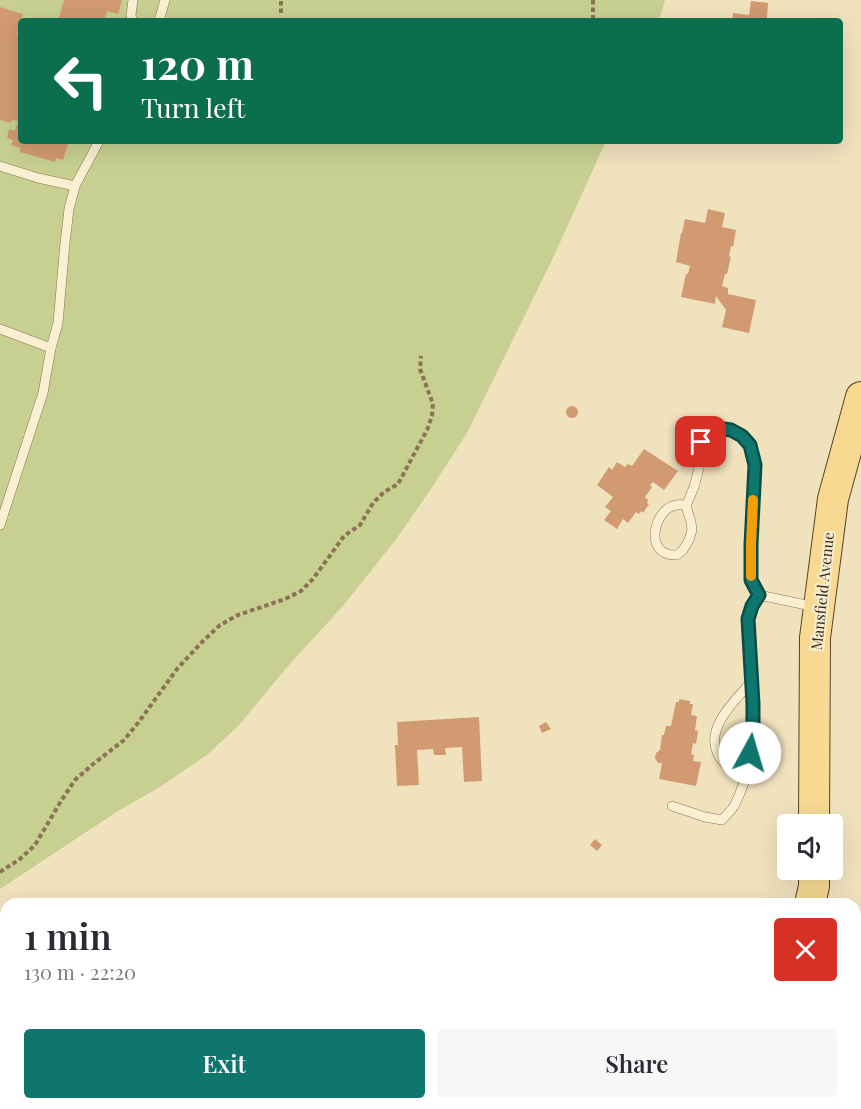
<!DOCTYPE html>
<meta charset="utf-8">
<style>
body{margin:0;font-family:"Playfair Display",serif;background:#f7f7f7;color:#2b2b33;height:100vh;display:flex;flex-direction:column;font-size:22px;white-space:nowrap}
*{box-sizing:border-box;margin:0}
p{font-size:20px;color:#7c7c81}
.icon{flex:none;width:33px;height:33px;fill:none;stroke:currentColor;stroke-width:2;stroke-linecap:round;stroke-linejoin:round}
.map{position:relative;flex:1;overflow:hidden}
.side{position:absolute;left:0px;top:898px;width:861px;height:212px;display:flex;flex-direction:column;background:#fff;border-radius:18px 18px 0 0;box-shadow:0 6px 24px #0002}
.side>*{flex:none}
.banner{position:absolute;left:18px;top:18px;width:825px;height:126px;border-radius:6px;box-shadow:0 6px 24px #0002;background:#0b6e4f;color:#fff;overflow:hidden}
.buttons{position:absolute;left:777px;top:814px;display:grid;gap:12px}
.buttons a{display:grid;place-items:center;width:66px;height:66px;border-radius:6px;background:#fff;box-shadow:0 6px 24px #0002;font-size:30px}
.pin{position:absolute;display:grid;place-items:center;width:51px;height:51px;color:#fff;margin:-26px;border-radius:12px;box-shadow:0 3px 9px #0006}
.me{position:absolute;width:66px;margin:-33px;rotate:6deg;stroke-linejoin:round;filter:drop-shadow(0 0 4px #0008)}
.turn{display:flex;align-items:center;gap:21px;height:126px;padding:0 24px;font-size:27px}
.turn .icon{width:78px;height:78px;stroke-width:2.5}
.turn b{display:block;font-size:42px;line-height:51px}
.round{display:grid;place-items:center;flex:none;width:63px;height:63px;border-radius:6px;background:#f7f7f7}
.headline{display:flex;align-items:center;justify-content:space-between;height:102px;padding:0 24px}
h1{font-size:36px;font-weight:600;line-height:45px}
.cta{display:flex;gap:12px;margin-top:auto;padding:12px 24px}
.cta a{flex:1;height:69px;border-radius:6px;background:#0f766e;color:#fff;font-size:24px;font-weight:600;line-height:69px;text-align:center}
.cta a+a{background:#f7f7f7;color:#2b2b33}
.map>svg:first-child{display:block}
</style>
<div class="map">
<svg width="861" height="1109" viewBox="0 0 861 1109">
<rect width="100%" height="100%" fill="#f1e2be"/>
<!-- green -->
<path fill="#c7cf91" d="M0,0H665L659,21H21V141H606L553,258L467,433L429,492L397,538L343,606L287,667L239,725L208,754L160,787L118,811L0,889Z"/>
<!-- building -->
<g fill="#d19a71">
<path d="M64,0H122L118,14L107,11L104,21H58Z"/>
<path d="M751,1L768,3L767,18H770L769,21H732L733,13L749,15Z"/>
<path d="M0,7L23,14L17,35L21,37V141H69L63,160L56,158L55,162L20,152L21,148L11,145L13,140L7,138L9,129L15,131L18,121L12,120L11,122H8L0,120Z"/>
<path d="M708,209L725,213L722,227L736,230L733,247L731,246L729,256L731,257L727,274H725L722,286L728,288V294L756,300L749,333L722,327L726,310L716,296L715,304L681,297L686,274H688L690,266L676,262L681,233H682L685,219L705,223Z"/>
<circle cx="572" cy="412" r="6"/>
<path d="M644,449L678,471L664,490L653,482L650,485L652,487L645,497L648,500L647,503L649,504L643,513L641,511L639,514L636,512L628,523L623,519L617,529L604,520L611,511L605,507L613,497L597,485L609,467L612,470L617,462L625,467L628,464L632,466Z"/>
<path d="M679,699L690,701V704H693L691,715L697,716L695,730L698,731L696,744L693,743L691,754L694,755L693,761L701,762L696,786L659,779L662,763H658L655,758L656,753L660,750L662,735H664L666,726H671L676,702H679Z"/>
<path d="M479,717L482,781L464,782L462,747L445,748L446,755H434L433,749L417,750L419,785L397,786L395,745H398L397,722Z"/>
<path d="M546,722L551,729L542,733L539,726Z"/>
<path d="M595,839L602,845L597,851L590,845Z"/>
<path d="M4,1050L6,1052V1090L5,1089L0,1094V1053Z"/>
<path d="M855,1101L861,1103V1109H844L846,1104H855Z"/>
</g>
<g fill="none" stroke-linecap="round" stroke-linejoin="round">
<defs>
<g id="lane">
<path d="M132,21L131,15L133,0"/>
<path d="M159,21L165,0"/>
<path d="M0,166L38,178L75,186"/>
<path d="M0,329L51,348"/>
<path d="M686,506C684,505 679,504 677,505C654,507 642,557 677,555L683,550L689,540L692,530L691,522L686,506L694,487L700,464L701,442L709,427L731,430L742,436L750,445L755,465L751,545V580L759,595"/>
<path d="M0,525L43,393L51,348L58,323L65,243L69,209L75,186L99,141"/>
<path d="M744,779C735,772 721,763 717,752C706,726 736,700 751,682"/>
<path d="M672,806L705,817L722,820C726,815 731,811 734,806C764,750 751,679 748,619L752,606L759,595L816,607"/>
<path d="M568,1109L573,1104"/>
</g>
<path id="secondary" d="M855,971L861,974"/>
<g id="primary">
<path d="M814,825L815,638L833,499L861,397"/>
<path d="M810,904L814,886V870"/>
<path d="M690,1109L693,1104"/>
</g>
</defs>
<!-- lane casing -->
<use href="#lane" stroke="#8a7255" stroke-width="10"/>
<!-- secondary casing -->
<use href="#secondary" stroke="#6b5339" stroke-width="28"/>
<!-- primary casing -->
<use href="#primary" stroke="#57402a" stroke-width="32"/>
<!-- path -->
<g stroke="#8a7255" stroke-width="4" stroke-dasharray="4.5 3" stroke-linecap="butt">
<path d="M593,0V21"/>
<path d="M281,13V0"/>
<path d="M0,872L20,859L35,845L61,801L75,780L92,765L124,740L138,723L177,669L202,642L220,625L238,615L285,599L301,591L313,579L344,536L360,525L373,503L384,492L398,484L427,430L432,416L433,404L420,369L421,356"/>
</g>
<!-- lane -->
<use href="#lane" stroke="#fbefd1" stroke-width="9"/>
<!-- secondary -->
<use href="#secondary" stroke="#fbefd1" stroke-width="27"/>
<!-- primary -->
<use href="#primary" stroke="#f7d992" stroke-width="30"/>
</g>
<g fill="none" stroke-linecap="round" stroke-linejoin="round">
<defs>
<path id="route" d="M701,442L709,427L731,430L742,436L750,445L755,465L751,545V580L759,595L752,606L748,619L753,704V734L750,753"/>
</defs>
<!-- route casing -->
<use href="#route" stroke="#0a4d48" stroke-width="15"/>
<!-- route -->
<use href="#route" stroke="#0f766e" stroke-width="10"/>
<!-- slow -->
<path stroke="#f59e0b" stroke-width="10" d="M751,576V545L753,500"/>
</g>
<g text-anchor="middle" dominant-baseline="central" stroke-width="4.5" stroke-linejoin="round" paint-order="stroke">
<!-- street labels -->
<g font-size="15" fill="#38291b" stroke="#f8ecce">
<text transform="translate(822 591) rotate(-84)">Mansfield Avenue</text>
</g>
</g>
</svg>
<div class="buttons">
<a><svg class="icon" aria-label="sound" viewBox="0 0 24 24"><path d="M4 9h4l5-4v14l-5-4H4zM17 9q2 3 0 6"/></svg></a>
</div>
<div class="pin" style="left:701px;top:442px;background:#d93025"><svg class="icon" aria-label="arrive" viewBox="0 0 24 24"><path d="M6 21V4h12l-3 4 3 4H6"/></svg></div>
<svg class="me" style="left:750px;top:753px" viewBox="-20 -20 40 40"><circle r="19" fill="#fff"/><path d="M0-13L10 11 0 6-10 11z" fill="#0f766e"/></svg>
<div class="banner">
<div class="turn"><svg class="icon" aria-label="left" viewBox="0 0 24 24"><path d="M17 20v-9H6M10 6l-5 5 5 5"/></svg><div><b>120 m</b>Turn left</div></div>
</div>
<section class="side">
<div class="headline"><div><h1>1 min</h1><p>130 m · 22:20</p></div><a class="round" style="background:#d93025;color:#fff"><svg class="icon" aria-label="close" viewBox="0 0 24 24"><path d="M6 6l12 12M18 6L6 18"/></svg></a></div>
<div class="cta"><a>Exit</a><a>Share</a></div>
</section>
</div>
